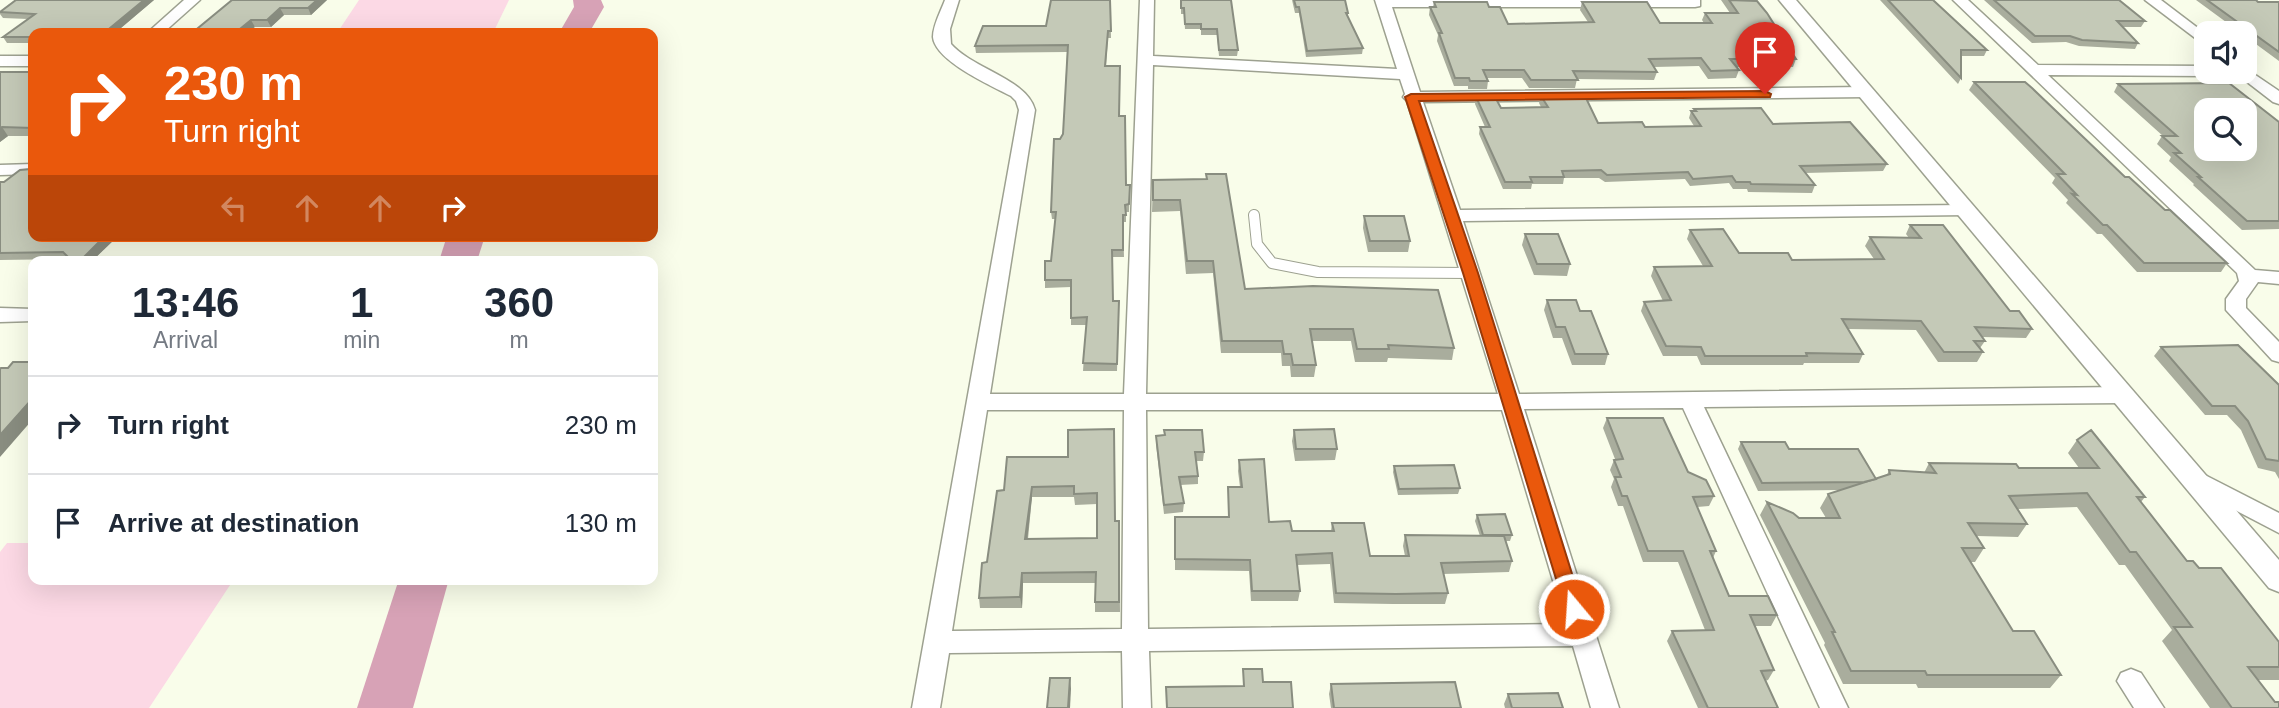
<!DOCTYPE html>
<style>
body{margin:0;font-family:Arial,sans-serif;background:#f2f2f3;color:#1f2937;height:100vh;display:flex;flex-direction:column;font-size:26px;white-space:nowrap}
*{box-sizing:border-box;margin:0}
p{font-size:23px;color:#747a83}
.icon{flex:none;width:38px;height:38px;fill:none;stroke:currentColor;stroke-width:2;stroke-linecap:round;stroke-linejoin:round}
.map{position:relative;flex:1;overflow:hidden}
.drawer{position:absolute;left:28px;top:256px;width:630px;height:329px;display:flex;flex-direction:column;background:#fff;border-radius:14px;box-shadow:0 7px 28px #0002}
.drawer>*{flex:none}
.hud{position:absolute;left:28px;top:28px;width:630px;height:214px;border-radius:14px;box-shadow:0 7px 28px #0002;background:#ea580c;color:#fff;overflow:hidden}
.fabs{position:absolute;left:2194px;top:21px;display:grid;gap:14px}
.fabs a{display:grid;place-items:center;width:63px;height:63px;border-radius:14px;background:#fff;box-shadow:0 7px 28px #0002;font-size:35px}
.pin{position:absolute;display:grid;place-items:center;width:60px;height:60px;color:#fff;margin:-72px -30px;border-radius:50% 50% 50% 0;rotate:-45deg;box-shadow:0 0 7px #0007}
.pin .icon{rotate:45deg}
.me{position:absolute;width:77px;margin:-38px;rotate:342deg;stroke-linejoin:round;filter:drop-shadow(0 0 5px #0008)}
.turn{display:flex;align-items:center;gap:24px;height:147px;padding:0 21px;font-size:32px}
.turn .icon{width:91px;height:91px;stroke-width:2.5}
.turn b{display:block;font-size:49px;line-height:60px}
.lanes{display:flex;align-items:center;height:66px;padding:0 21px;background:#0003;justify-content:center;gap:35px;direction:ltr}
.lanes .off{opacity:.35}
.eta{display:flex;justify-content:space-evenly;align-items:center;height:119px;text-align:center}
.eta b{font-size:42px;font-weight:600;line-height:49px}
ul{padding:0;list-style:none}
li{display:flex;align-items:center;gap:21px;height:98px;padding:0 21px;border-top:2px solid #e0e1e3}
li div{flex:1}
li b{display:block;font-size:26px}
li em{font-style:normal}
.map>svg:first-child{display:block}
</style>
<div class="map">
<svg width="2279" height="708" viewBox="0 0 2279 708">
<rect width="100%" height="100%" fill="#f9fdea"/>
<!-- green -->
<g fill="#fcd9e5">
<path d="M359,0H509L493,33H337Z"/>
<path d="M7,543H33V579H234L149,708H0V552Z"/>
</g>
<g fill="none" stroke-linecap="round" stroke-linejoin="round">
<!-- river -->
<g fill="#d7a2b6" fill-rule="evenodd">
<path d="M573,0H601L604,7L589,33H559L574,7Z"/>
<path d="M447,236H485L477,261H439Z"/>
<path d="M399,579H449L413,708H357Z"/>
</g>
<defs>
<path id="service" d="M1254,215L1257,244L1272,263L1318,272L1471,273"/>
<g id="minor">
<path d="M184,0H200L163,33H147Z"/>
<path d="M945,0H959L950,29L951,44C973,69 1027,79 1035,110L990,394H1124L1140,0H1154L1153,56L1397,69L1375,0H1700V6L1695,7H1392L1420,92L1866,87L1874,92L1866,97L1423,102L1460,210L1967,205L1976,210L1967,215L1463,221L1519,394L2123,387L2131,390L2134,395L2131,400L2123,403L1704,407L1848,708H1820L1683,408L1524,409L1619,708H1591L1573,646L1149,651L1151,708H1123L1122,651L949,653L940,708H912L1019,110L1016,101L1011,96C992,86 935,61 933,37C933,25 941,11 945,0ZM1153,65L1400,79L1405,94L1403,97L1407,101L1498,394H1146ZM987,410H1124L1122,629L952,631ZM1146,410H1502L1566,624L1148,629Z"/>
<path d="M1953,0H1968L2038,65L2207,66V72H2214L2207,76L2048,75L2255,270L2279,272V284L2258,282L2246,299V308L2279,342V362L2272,360L2226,310V299L2239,281L2237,273Z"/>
<path d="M2145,0H2161L2207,35V47Z"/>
<rect x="0" y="56" width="33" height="10"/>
<path d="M2245,68L2279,91V104L2273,102L2238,75L2236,72H2245Z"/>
<path d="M33,164V174L0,175V165Z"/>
<path d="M0,308L33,309V321L0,322Z"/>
<path d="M2197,471L2279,513V533L2189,486L2185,480L2189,474Z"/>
<path d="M2131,669L2141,673L2164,708H2134L2117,681L2121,673Z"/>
</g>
<path id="tertiary" d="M1779,0H1796L2279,560V592L2269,588Z"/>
</defs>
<!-- service casing -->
<use href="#service" stroke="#9da190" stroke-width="12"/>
<!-- minor casing -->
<use href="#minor" stroke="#9da190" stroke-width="3"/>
<!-- tertiary casing -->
<use href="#tertiary" stroke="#9da190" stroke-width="3"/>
<!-- service -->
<use href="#service" stroke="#fff" stroke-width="10"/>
<!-- minor -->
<use href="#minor" fill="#fff" fill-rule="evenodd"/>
<!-- tertiary -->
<use href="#tertiary" fill="#fff" fill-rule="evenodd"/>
</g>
<!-- wall -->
<g fill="#a9ad9d" fill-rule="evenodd">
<path d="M16,0H154L115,33H33V43H7L3,37L28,19L3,18L0,14V12Z"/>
<path d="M232,0H327L311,15H284L271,27H255Z"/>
<path d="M1110,0L1111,38H1108L1106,66L1120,116L1126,185H1130L1129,212H1126V222H1123L1124,257H1113V301H1119L1117,371H1083L1086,325H1071V287L1045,288V280L1051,261L1055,219H1052L1051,212L1060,139L1063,134L1067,52L976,53L975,46L1046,26Z"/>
<path d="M1181,0H1231L1238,50L1237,56H1219L1217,35H1201V29H1185L1184,14H1181Z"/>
<path d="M1292,0H1345L1348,13V17L1363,48L1362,54L1306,57L1299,13H1295Z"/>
<path d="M1721,0H1753L1796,59L1793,67H1736L1739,70L1736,78L1708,79L1699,66L1654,67L1657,72L1654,80L1577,79L1575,88H1529L1522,78H1487L1488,81L1487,89H1468V86H1454L1437,41L1438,35L1429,15L1430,7H1433L1434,2L1489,7L1508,24L1588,22L1580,10L1582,2L1660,23H1704L1702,20L1705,13H1730Z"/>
<path d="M1880,0H1933L1987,50L1984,56H1961V78L1958,84Z"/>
<path d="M1984,0H2119L2145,21L2141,27H2123L2138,43L2135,49L2079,46L2066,42L2032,43Z"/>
<path d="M2196,0H2256L2258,2H2279V61L2245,36V33H2241Z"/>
<path d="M0,72H33V136H8L0,142Z"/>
<path d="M1974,82L2125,177L2227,263L2221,272H2137L2102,234H2097L2066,203L2068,200L2052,183L2055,178L1969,90Z"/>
<path d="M2118,84L2279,122V229L2242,230L2193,185L2194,184L2169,161L2171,157L2157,144L2162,136H2163L2114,92Z"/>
<path d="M1541,96L1598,123L1645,127L1694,126L1689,118L1691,111H1694V109L1773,124L1887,164L1883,171L1805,173L1815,185L1812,193L1748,192L1747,189H1733L1729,183L1690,186L1685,179L1605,182L1599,178H1564L1563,184H1532L1531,189H1503L1479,134L1480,127H1485L1475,104L1476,97L1501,108L1541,107L1539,103Z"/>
<path d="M30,169L33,236H118L92,261H70L68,259L0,260V182H4Z"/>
<path d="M1206,174L1245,289L1454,348L1452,360L1388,358L1387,362H1355L1351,341H1312L1316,365L1314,377H1291L1290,366H1282L1281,353H1221L1213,273L1186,274L1180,211L1152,212L1153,180L1206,179Z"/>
<path d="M1364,216L1410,241L1408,252H1368L1363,228Z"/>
<path d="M1910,225L2032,329L2026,338L1982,337L1985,341L1980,348L1983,352L1977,362H1938L1916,330L1848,329L1863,354L1859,363H1804L1803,365H1701L1697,356H1663L1641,311L1644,302L1663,301L1651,276L1654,267L1703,266L1687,239L1690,230L1739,253L1792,260L1874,259L1865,246L1870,237L1909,238L1906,234Z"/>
<path d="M1525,234L1570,264L1567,276L1534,275L1522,245Z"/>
<path d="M1547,300L1580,311L1608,354L1605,365H1572L1562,338H1553L1544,310Z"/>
<path d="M2161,347L2279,385V479L2275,472L2258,468L2241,430L2227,415H2205L2154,356Z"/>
<path d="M1607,418L1688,472L1714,496L1709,506L1697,507L1716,551L1713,558L1729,596L1777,615L1771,626H1754L1774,670L1768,680L1765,681L1778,708H1698L1667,641L1672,631L1705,630L1678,562H1643L1623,506H1618L1611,487L1614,479L1610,470L1614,460L1615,459L1603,428Z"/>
<path d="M1068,430L1115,521H1119L1120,612H1095V583H1023L1022,608H980L979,598L1004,490L1068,457ZM1032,497H1074L1075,505L1097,504V538L1028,539Z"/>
<path d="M1294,430L1337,449L1335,460L1295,461L1292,441Z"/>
<path d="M1156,436L1204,452L1203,461H1196L1198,476V484L1180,485L1184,503L1183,512L1164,514L1156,444Z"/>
<path d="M2077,440L2145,497L2141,502L2187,561L2199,568L2279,642V680H2258L2279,708H2210L2162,641L2172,630L2125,565H2119L2077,507L2018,509L2027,524L2018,537L1977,536L1984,548L1975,562H1970L2013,631L2061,675L2050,688H1918L1916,684H1843L1824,645L1825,643L1760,515L1767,502L1799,518H1826L1820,508L1828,494L1840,490L1758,491L1738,449L1741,442L1789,449L1876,479L1887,475L1889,470L1924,473L1929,463L2019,468H2079L2068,453Z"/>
<path d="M1239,460L1269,522L1292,531H1331L1332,523L1370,556H1405L1403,546L1405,535L1480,536L1475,521L1477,515L1512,535L1510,541H1506L1512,561L1509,572L1443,574L1448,593L1445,604H1393L1334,603L1330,564L1297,565L1300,591L1298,601H1251L1249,571L1175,570V517H1228V487H1240L1238,471Z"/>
<path d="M1394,466L1460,488L1458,494L1398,495L1393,472Z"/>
<path d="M1331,684L1461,708H1331L1329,694Z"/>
<path d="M1508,694L1563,708H1505L1504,704Z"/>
</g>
<!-- shaded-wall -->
<g fill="#898d80">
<path d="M144,0H154L115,33H104Z"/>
<path d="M317,0H327L311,15L308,8Z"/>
<path d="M280,8L284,15L271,27L267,20Z"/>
<path d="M251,20L255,27L247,33H235Z"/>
<path d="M2,127L8,136L0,142V129Z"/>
<path d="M105,236H118L92,261H80Z"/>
<path d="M33,398V419L0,457V435Z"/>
<path d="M1032,487V497L1026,550L1025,539Z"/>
<path d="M1022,573L1023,583L1022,608L1020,597Z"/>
<path d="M1070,678L1071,689L1070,708H1068Z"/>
</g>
<!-- building -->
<g fill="#c4c9b7" stroke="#898d80" stroke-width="2" fill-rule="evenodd">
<path d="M16,0H144L104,33H33V37H3L35,14L0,12Z"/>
<path d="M232,0H317L308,8H280L267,20H251L235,33H192Z"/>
<path d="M1051,0H1110L1111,31H1108L1105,66H1120L1119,116H1125L1126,185H1130L1129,204L1125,205L1126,215H1123V250H1112L1113,301H1119L1117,364L1083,363L1087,317L1071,318V280H1045V261H1051L1056,212H1051L1054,139H1060L1063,134L1068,45L975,46L983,26H1046Z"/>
<path d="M1181,0H1231L1238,50H1219L1217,29H1201V24H1185L1184,8H1181Z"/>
<path d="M1294,0H1345L1348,13H1346L1363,48L1307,51L1299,7H1296Z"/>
<path d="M1729,0L1757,1L1767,13L1796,59H1730L1739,70L1711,71L1701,58L1649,59L1657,72L1573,71L1578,80H1531L1524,70H1483L1488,81H1470L1469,78H1455L1439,33H1442L1430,7H1436L1434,2H1487L1489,7H1500L1508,24L1594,22L1582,2H1647L1660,23H1712L1705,13H1738Z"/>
<path d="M1888,0H1933L1987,50H1961V78Z"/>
<path d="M1994,0H2119L2145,21H2117L2138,43L2082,40L2070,36H2035Z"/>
<path d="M2207,0H2256L2258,2H2279V52Z"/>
<path d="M0,72H33V128L2,127L0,129Z"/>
<path d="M1974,82H2025L2032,88L2125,177H2129L2165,210H2170L2227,263H2144L2107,225H2103L2072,194L2077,195L2057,174H2065Z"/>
<path d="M2229,83L2279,122V221H2247L2198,177H2201L2174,153H2181L2162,136H2177L2118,84ZM2207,110H2245V149H2207Z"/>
<path d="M1541,96H1585L1598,123L1642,122L1645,127L1701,126L1691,111H1696L1694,109L1761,108L1773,124L1850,122L1887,164L1800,166L1815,185L1751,184L1750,182H1736L1732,176L1693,179L1688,172L1607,175L1601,170L1562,171L1564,177H1530L1532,182H1505L1480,127H1490L1476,97H1495L1501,108L1548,107Z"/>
<path d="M33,159V182H32H33V236H105L80,261H72L63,252L0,253V182H4L20,170L30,169L31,161Z"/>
<path d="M1206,174H1226L1245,289L1313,286L1438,290L1454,348L1388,345L1389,349H1357L1353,329H1310L1316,365H1293L1291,354H1284L1282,341H1222L1213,261H1187L1180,200H1153V180L1207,179Z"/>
<path d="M1364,216H1404L1410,241H1370Z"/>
<path d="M1910,225H1943L2010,311H2019L2032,329L1975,327L1985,341H1974L1983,352H1944L1921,321L1842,319L1863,354L1806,353L1807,356H1705L1701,347L1666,346L1644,302L1671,300L1654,267L1712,266L1690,230L1723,229L1739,253H1788L1792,260L1884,259L1870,237L1921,238Z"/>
<path d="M1525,234H1558L1570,264H1537Z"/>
<path d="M1547,300H1576L1580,311H1591L1608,354H1575L1565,327H1556Z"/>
<path d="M2238,345L2279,385V461L2266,459L2248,421L2235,406H2212L2161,347Z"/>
<path d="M13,362H33V398L0,435V369L1,368H8Z"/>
<path d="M1607,418H1663L1688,472L1706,480L1714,496L1693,497L1716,551H1710L1729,596H1768L1777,615H1750L1774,670L1761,671L1778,708H1708L1672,631L1714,630L1683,551H1648L1627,496H1622L1615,477H1621L1614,460L1623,459Z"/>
<path d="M1114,429L1115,521H1119V602H1095L1096,572L1022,573L1020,597L979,598L982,563L987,562L997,491L1004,490L1007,457H1068V430ZM1074,486V494L1097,493V538L1025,539L1032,487Z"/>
<path d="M1334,429L1337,449H1296L1294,430Z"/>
<path d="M1164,430H1202L1204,452H1195L1198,476L1179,477L1184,503L1164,505L1156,436L1165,435Z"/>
<path d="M2091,430L2145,497H2137L2187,561H2193L2199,568H2221L2279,642V667H2248L2275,702H2279V708H2232L2174,627H2192L2136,552H2130L2087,493L2009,496L2027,524L1968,523L1984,548H1962L2013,631H2034L2061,675H1927L1925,671H1851L1832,632H1835L1767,502L1793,513L1799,518H1840L1828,494L1890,474L1889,470L1936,473L1929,463L2016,464L2019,468H2099L2077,440Z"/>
<path d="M1741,442H1785L1789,449H1858L1876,479L1864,482L1762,483Z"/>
<path d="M1264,459L1269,522L1290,521L1292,531H1334L1332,523H1364L1370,556H1409L1405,535L1504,536L1512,561L1441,563L1448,593L1396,594L1336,593L1332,553L1296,555L1300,591H1252L1250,560L1175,559V517H1229L1228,487H1242L1239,460Z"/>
<path d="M1454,465L1460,488L1399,489L1394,466Z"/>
<path d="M1505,514L1512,535H1483L1477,515Z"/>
<path d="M1243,669H1262L1263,682H1291L1293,708H1167L1166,687L1244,686Z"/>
<path d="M1050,678H1070L1068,708H1047Z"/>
<path d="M1455,682L1461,708H1334L1331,684Z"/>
<path d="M1558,693L1563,708H1512L1508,694Z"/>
</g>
<!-- route -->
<path fill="#ea580c" stroke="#983908" stroke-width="2" d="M1765,91L1771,94L1770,97L1419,101L1478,273L1583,609L1580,615L1574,617L1567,615L1463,273L1405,97L1411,94Z"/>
</svg>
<div class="fabs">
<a><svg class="icon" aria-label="sound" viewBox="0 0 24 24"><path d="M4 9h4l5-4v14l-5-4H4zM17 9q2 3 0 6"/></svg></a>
<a><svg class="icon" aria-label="search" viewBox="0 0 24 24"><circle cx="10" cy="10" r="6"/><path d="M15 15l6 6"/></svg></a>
</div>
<div class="pin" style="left:1765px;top:94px;background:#d93025"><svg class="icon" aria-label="arrive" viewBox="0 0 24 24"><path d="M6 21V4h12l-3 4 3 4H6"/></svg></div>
<svg class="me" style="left:1574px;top:609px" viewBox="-20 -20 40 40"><circle r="17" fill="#ea580c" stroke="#fff" stroke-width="3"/><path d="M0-11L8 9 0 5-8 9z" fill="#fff"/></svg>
<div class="hud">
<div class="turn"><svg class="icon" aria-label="right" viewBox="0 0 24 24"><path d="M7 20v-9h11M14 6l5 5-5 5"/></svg><div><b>230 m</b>Turn right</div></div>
<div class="lanes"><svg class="icon off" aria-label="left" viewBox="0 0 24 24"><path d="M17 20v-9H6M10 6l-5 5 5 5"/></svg><svg class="icon off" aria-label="ahead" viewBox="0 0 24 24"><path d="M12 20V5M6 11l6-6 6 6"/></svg><svg class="icon off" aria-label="ahead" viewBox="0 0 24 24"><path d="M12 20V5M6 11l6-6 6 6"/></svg><svg class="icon" aria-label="right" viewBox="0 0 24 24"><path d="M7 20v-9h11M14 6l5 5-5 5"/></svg></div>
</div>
<section class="drawer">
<div class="eta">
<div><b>13:46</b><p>Arrival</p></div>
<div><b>1</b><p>min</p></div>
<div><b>360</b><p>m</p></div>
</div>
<ul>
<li><svg class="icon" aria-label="right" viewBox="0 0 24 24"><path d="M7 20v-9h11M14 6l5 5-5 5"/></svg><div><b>Turn right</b></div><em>230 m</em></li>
<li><svg class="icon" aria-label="arrive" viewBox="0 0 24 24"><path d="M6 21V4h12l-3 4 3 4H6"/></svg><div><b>Arrive at destination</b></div><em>130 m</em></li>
</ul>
</section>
</div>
